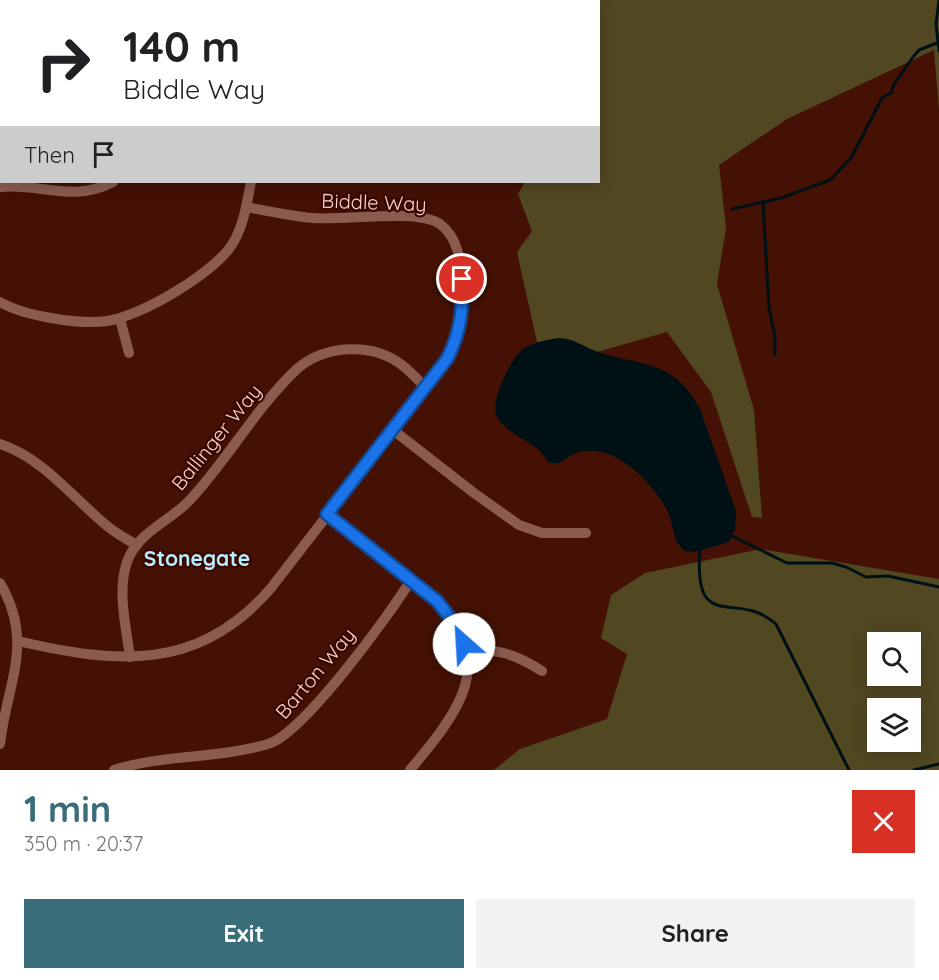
<!DOCTYPE html>
<meta charset="utf-8">
<style>
body{margin:0;font-family:Quicksand,sans-serif;background:#f2f2f2;color:#202124;height:100vh;display:flex;flex-direction:column;font-size:22px;white-space:nowrap}
*{box-sizing:border-box;margin:0}
p{font-size:20px;color:#757577}
.icon{flex:none;width:33px;height:33px;fill:none;stroke:currentColor;stroke-width:2;stroke-linecap:round;stroke-linejoin:round}
.map{position:relative;height:770px;overflow:hidden}
.drawer{display:flex;flex-direction:column;background:#fff;flex:1}
.drawer>*{flex:none}
.hud{position:absolute;left:0px;top:0px;width:600px;height:183px;box-shadow:0 3px 15px #0003;background:#fff;color:#202124;overflow:hidden}
.tools{position:absolute;left:867px;top:632px;display:grid;gap:12px}
.tools a{display:grid;place-items:center;width:54px;height:54px;border-radius:0px;background:#fff;box-shadow:0 3px 15px #0003;font-size:30px}
.pin{position:absolute;display:grid;place-items:center;width:51px;height:51px;color:#fff;margin:-26px;border:3px solid #fff;border-radius:50%;box-shadow:0 2px 6px #0007}
.me{position:absolute;width:66px;margin:-33px;rotate:334deg;stroke-linejoin:round;filter:drop-shadow(0 0 4px #0008)}
.turn{display:flex;align-items:center;gap:21px;height:126px;padding:0 24px;font-size:27px}
.turn .icon{width:78px;height:78px;stroke-width:2.5}
.turn b{display:block;font-size:42px;line-height:51px}
.then{display:flex;align-items:center;height:57px;padding:0 24px;background:#0003;gap:12px;font-size:22px}
.round{display:grid;place-items:center;flex:none;width:63px;height:63px;border-radius:0px;background:#f2f2f2}
.headline{display:flex;align-items:center;justify-content:space-between;height:102px;padding:0 24px}
h1{font-size:36px;font-weight:700;line-height:45px;color:#396d7a}
.action{display:flex;gap:12px;margin-top:auto;padding:12px 24px}
.action a{flex:1;height:69px;border-radius:0px;background:#396d7a;color:#fff;font-size:24px;font-weight:700;line-height:69px;text-align:center}
.action a+a{background:#f2f2f2;color:#202124}
.map>svg:first-child{display:block}
</style>
<div class="map">
<svg width="939" height="770" viewBox="0 0 939 770">
<rect width="100%" height="100%" fill="#441104"/>
<!-- green -->
<g fill="#514822" fill-rule="evenodd">
<path d="M501,0H939V111L934,50L787,119L719,165L726,228L717,284L754,410L762,518L752,517L711,392L667,332L597,352L537,342L517,252L532,231L518,194L525,182H598V2Z"/>
<path d="M761,549L939,579V770H494L520,749L607,719L627,654L601,638L611,595L645,573ZM878,642H910V675H878ZM878,708H910V741H878Z"/>
</g>
<!-- water -->
<path fill="#001116" d="M559,338C573,338 584,347 598,352C642,366 675,360 700,409L736,511L735,530L729,542L695,552L685,551C672,542 674,523 667,510C648,475 599,428 560,463H550C546,460 544,456 541,452C528,440 506,433 497,417C489,402 511,358 523,349C534,342 546,340 559,338Z"/>
<g fill="none" stroke-linecap="round" stroke-linejoin="round">
<!-- stream -->
<g stroke="#001116" stroke-width="3">
<path d="M939,0L936,24L939,51"/>
<path d="M763,202L769,308L775,337V355"/>
<path d="M732,209L781,198L830,180L851,158L879,104L882,98L891,93L894,84L913,57L919,50L937,43"/>
<path d="M730,535L787,563H832L846,567L866,577L888,576L939,587"/>
<path d="M700,548C693,637 736,588 776,624L849,770"/>
<path d="M914,770L939,764"/>
</g>
<!-- minor -->
<g stroke="#8b5b4e" stroke-width="10">
<path d="M136,0L137,2"/>
<path d="M249,0L251,2"/>
<path d="M500,0V2"/>
<path d="M54,2L55,0"/>
<path d="M259,2L260,0"/>
<path d="M0,187C42,183 72,203 113,182"/>
<path d="M0,302C24,316 80,325 107,321C140,317 216,272 233,243C244,225 247,202 251,182"/>
<path d="M120,319L129,353"/>
<path d="M393,430L474,493L519,525L542,533H586"/>
<path d="M0,444C43,458 72,497 106,525C115,533 126,539 137,545"/>
<path d="M327,514C349,531 370,549 392,566C431,595 480,630 465,686C456,716 430,746 410,770"/>
<path d="M0,583C35,642 7,683 0,744"/>
<path d="M18,641C117,664 199,672 271,588L432,380C457,346 464,324 462,282C461,262 458,237 440,224C416,208 345,221 313,218C291,216 268,211 246,207"/>
<path d="M466,651C499,649 513,653 542,671"/>
<path d="M130,657C126,627 117,591 127,562C137,533 168,522 188,502C228,460 256,407 298,368C326,345 372,342 402,365C411,372 418,380 426,388"/>
<path d="M114,770C164,754 218,759 268,744C303,734 390,614 411,580"/>
</g>
</g>
<g fill="none" stroke-linecap="round" stroke-linejoin="round">
<defs>
<path id="route" d="M462,279C463,309 461,332 447,359L327,514L437,601L456,625L464,644"/>
</defs>
<!-- route casing -->
<use href="#route" stroke="#114b97" stroke-width="15"/>
<!-- route -->
<use href="#route" stroke="#1a73e8" stroke-width="10"/>
</g>
<g text-anchor="middle" dominant-baseline="central" stroke-width="4.5" stroke-linejoin="round" paint-order="stroke">
<!-- street labels -->
<g font-size="20" fill="#f6d4ca" stroke="#390600">
<text transform="translate(374 202) rotate(2)">Biddle Way</text>
<text transform="translate(216 437) rotate(-51)">Ballinger Way</text>
<text transform="translate(315 673) rotate(-50)">Barton Way</text>
</g>
<!-- neighbourhood labels -->
<g font-size="21" font-weight="bold" fill="#b6eefd" stroke="#390600">
<text x="197" y="558">Stonegate</text>
</g>
</g>
</svg>
<div class="tools">
<a><svg class="icon" aria-label="search" viewBox="0 0 24 24"><circle cx="10" cy="10" r="6"/><path d="M15 15l6 6"/></svg></a>
<a><svg class="icon" aria-label="layers" viewBox="0 0 24 24"><path d="M12 4l9 5-9 5-9-5zM3 14l9 5 9-5"/></svg></a>
</div>
<div class="pin" style="left:462px;top:279px;background:#d93025"><svg class="icon" aria-label="arrive" viewBox="0 0 24 24"><path d="M6 21V4h12l-3 4 3 4H6"/></svg></div>
<svg class="me" style="left:464px;top:644px" viewBox="-20 -20 40 40"><circle r="19" fill="#fff"/><path d="M0-13L10 11 0 6-10 11z" fill="#1a73e8"/></svg>
<div class="hud">
<div class="turn"><svg class="icon" aria-label="right" viewBox="0 0 24 24"><path d="M7 20v-9h11M14 6l5 5-5 5"/></svg><div><b>140 m</b>Biddle Way</div></div>
<div class="then">Then<svg class="icon" aria-label="arrive" viewBox="0 0 24 24"><path d="M6 21V4h12l-3 4 3 4H6"/></svg></div>
</div>
</div>
<section class="drawer">
<div class="headline"><div><h1>1 min</h1><p>350 m · 20:37</p></div><a class="round" style="background:#d93025;color:#fff"><svg class="icon" aria-label="close" viewBox="0 0 24 24"><path d="M6 6l12 12M18 6L6 18"/></svg></a></div>
<div class="action"><a>Exit</a><a>Share</a></div>
</section>
